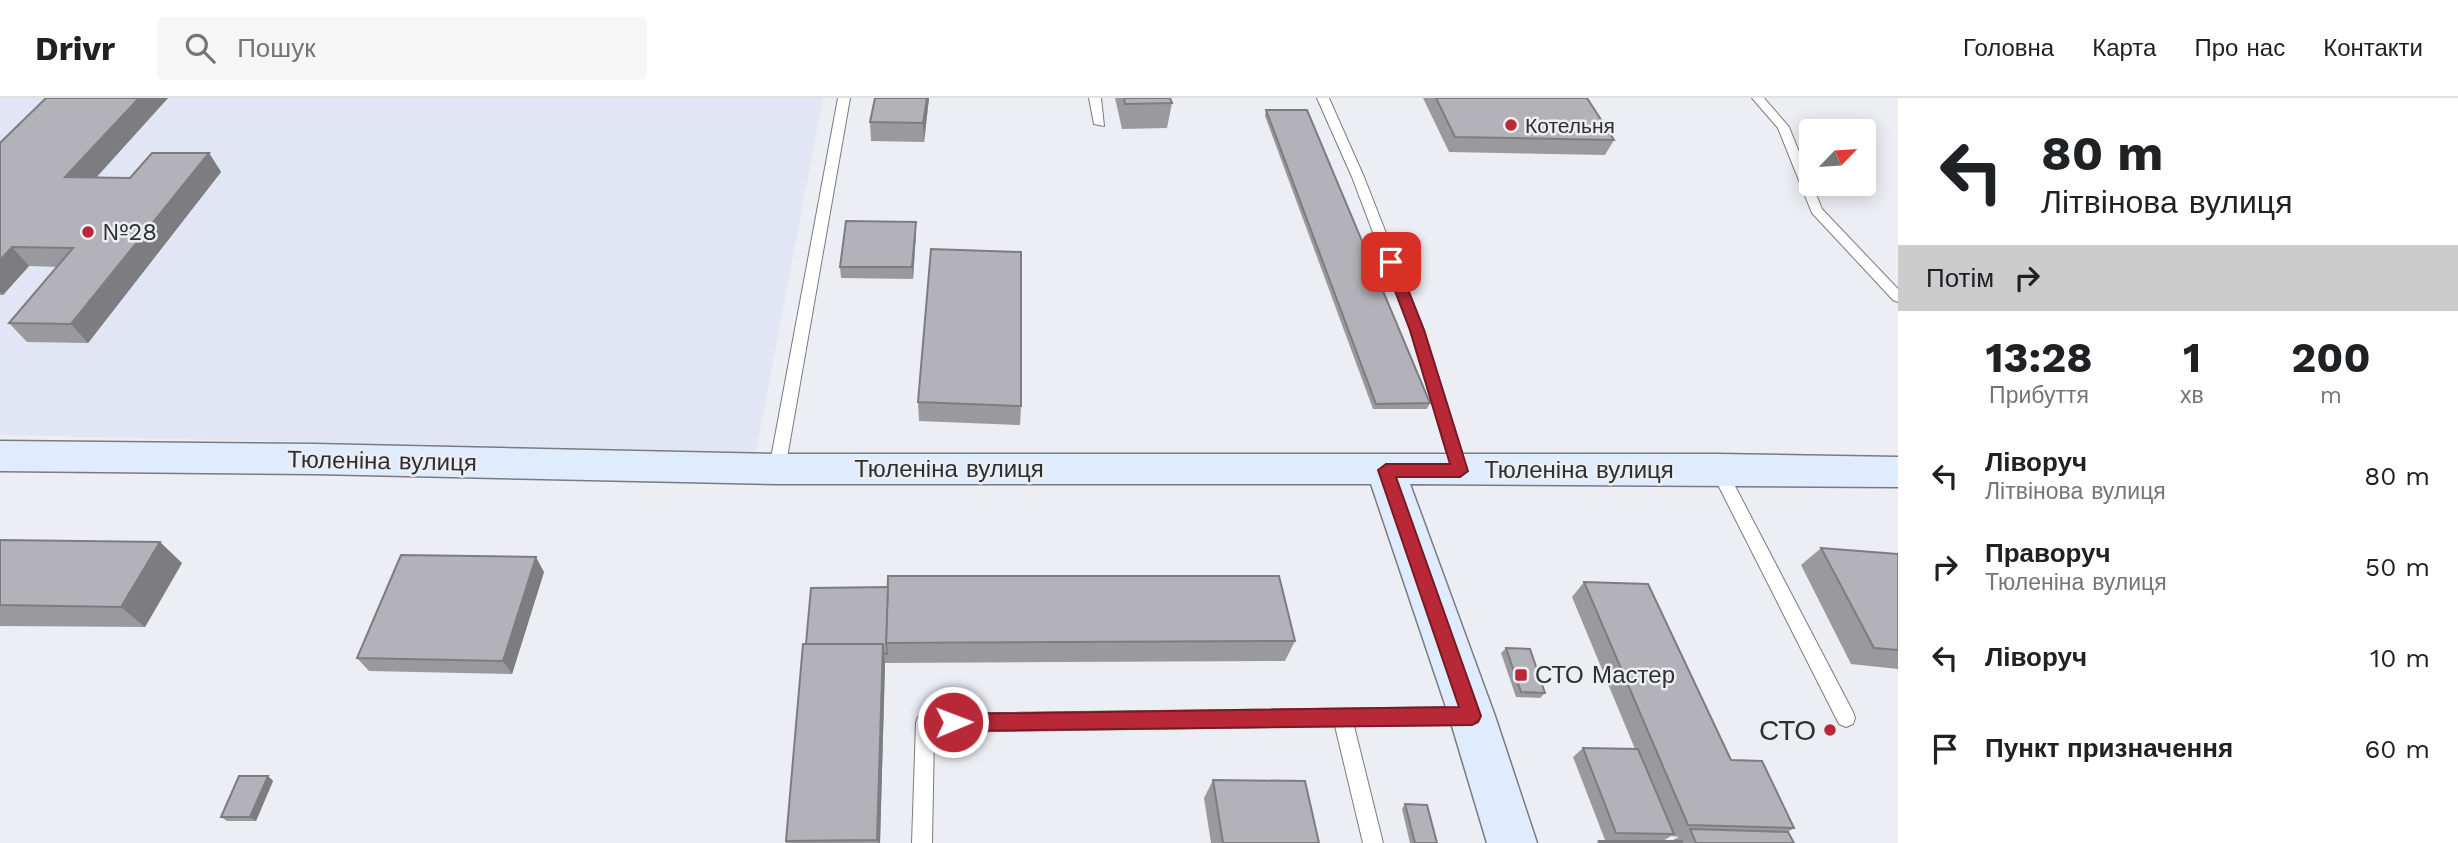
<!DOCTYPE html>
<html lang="uk">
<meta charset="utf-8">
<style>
body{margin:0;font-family:"Work Sans",sans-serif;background:#f6f6f6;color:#202124;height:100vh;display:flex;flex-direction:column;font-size:26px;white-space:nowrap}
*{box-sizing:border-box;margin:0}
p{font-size:23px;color:#757577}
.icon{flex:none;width:38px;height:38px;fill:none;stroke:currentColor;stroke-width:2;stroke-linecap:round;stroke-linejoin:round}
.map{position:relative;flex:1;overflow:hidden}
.details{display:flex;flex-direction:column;background:#fff;width:560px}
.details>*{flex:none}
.banner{background:#fff;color:#202124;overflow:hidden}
.needle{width:46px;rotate:65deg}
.buttons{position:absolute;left:1799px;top:21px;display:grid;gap:14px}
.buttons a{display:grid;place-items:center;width:77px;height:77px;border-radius:7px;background:#fff;box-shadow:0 4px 18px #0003;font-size:35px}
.pin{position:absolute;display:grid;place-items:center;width:60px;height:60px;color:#fff;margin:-30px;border-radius:14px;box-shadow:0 4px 10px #0006}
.me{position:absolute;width:77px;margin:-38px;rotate:89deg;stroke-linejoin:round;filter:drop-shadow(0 0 5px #0008)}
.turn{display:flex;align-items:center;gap:24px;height:147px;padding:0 28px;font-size:32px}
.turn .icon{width:91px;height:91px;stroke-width:2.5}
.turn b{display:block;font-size:49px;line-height:60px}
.then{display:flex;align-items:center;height:66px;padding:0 28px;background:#0003;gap:14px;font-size:26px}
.eta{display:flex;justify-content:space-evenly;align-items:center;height:119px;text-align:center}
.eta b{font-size:42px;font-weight:700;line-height:49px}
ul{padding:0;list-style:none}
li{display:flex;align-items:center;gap:21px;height:91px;padding:0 28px}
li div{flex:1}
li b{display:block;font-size:26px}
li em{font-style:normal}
header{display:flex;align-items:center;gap:42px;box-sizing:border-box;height:98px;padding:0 35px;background:#fff;border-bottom:2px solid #e0e0e0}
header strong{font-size:33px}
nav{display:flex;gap:38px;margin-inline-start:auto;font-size:24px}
.search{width:490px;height:63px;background:#f6f6f6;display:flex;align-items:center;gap:18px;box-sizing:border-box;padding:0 24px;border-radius:7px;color:#757577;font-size:26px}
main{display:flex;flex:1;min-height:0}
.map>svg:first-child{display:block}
</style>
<header>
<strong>Drivr</strong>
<div class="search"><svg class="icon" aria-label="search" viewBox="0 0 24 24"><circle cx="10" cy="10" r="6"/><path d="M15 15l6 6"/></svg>Пошук</div>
<nav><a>Головна</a><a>Карта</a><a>Про нас</a><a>Контакти</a></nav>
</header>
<main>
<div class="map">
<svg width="1898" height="745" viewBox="0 0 1898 745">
<rect width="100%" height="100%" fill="#eceef4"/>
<!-- built -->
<path fill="#e2e5f3" d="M0,0H823L756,354L0,337Z"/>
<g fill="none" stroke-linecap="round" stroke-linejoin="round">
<defs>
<g id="lane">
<path d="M838,0H850L785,371L783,375H771L769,371Z"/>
<path d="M1089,0H1101L1104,28L1094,26Z"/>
<path d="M1317,0H1329L1364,79L1424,232L1468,373L1466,377H1454L1452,373L1410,232L1352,79Z"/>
<path d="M1752,0H1764L1789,29L1822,111L1898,191V204L1893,202L1812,115L1778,30Z"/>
<path d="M1718,365L1724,367L1853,614L1855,620L1853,626L1846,629L1839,626L1710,371L1712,367Z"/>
<path d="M1469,609L1476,612L1478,618L1476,624L1469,627L1354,628L1383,745H1363L1335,628L934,634L932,745H912L916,625L918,619L925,616Z"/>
</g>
<path id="secondary" d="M0,343L315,346L777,356H1718L1898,359V389L1410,386L1495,618L1537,745H1487L1449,618L1371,386H777L315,376L0,373Z"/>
</defs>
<!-- lane casing -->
<use href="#lane" stroke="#7a7b81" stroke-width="2"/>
<!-- secondary casing -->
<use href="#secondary" stroke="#7a7b81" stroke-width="3"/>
<!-- lane -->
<use href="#lane" fill="#fff" fill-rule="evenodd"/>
<!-- secondary -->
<use href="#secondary" fill="#dfecfd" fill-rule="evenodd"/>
</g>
<!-- wall -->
<g fill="#9a999e" fill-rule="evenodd">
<path d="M168,0L96,80H130L209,55L221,74L88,245L27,244L9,225L57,169L29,168L3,197H0V45Z"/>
<path d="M929,0L924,44L871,43L870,24Z"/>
<path d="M1115,0H1170L1172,5L1167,30L1122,31Z"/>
<path d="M1423,0H1587L1614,42L1605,57L1449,54Z"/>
<path d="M1266,12L1430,305L1427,311H1373L1265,18Z"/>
<path d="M916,135L913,181L841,180L840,169Z"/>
<path d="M918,304L1021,308L1020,327L919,323Z"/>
<path d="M0,442L182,465L145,529L0,528Z"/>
<path d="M1821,450L1898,456V571L1851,566L1801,467Z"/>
<path d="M544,474L512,576L369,573L357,560Z"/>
<path d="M1584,484L1731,662L1794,730L1788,734L1794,745H1596L1599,743L1605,742L1573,659L1583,650L1635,651L1572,499ZM1671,738L1679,739L1673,742V743H1663Z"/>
<path d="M1295,543L1285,563L885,565L880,745H786L803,546Z"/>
<path d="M1506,550L1545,595L1540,600L1516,599L1501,555Z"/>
<path d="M268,678L273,683L256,723H227L221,719Z"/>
<path d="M1213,682L1319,745H1211L1204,700Z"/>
<path d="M1405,706L1437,745H1410L1402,711Z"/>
</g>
<!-- shaded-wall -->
<g fill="#7d7d81">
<path d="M139,0H168L79,98L65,79Z"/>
<path d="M927,0H929L924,44L923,25Z"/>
<path d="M209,55L221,74L88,245L71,226Z"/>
<path d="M916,124V135L913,181L912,169Z"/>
<path d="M12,149L29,168L3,197L0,194V162Z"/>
<path d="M160,444L182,465L145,529L121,509Z"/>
<path d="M536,459L544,474L512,576L503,563Z"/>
<path d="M883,546L885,566L880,745H878Z"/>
<path d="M268,678L273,683L256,723L250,719Z"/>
</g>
<!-- building -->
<g fill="#b3b2b8" stroke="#7d7d81" stroke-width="2">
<path d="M46,0H139L65,79L130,80L152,55H209L71,226L9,225L73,150L12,149L0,162V45Z"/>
<path d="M875,0H927L923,25L870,24Z"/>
<path d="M1124,0H1170L1172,5L1125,6Z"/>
<path d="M1436,0H1587L1614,42L1455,39Z"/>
<path d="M1266,12H1307L1430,305L1376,306Z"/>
<path d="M846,123L916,124L912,169H840Z"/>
<path d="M931,151L1021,154V308L918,304Z"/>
<path d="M0,442L160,444L121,509L0,507Z"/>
<path d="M1821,450L1898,456V552L1874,550Z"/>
<path d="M401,457L536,459L503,563L357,560Z"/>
<path d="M888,478H1279L1295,543L886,545Z"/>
<path d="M1584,484L1648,486L1731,662L1762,663L1794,730L1688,727Z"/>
<path d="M888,489L886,545L887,556H884L883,546H806L811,490Z"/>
<path d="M803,546H883L877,742L786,743Z"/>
<path d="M1506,550L1530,551L1545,595L1521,594Z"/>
<path d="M1583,650L1638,651L1674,736L1616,735Z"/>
<path d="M239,678H268L250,719H221Z"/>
<path d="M1213,682L1305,683L1319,745H1223Z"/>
<path d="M1405,706L1427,707L1437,745H1415Z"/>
<path d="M1690,731L1788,734L1794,745H1696Z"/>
<path d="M1599,743H1682V745H1600Z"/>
</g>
<!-- route -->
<path fill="#b92837" stroke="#781a24" stroke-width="2" d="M1391,159L1397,164L1424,232L1468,373L1460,379H1396L1481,618L1478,624L1472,627L953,633L946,631L944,624L946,618L953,616L1459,609L1378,372L1386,366H1450L1410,232L1384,164Z"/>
<!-- markers -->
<g fill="#b92837" stroke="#eceef4" stroke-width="2.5">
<circle cx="1511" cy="27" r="7"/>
<circle cx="88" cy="134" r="7"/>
<rect x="1514" y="570" width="14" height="14" rx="3.5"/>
<circle cx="1830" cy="632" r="7"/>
</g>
<g text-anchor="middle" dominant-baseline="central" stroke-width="5" stroke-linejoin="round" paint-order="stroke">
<!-- far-poi labels -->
<g font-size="21" fill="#2e2f31" stroke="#eceef4" text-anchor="start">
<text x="1525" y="27">Котельня</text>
</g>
<!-- poi labels -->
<g font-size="24" fill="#2e2f31" stroke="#eceef4" text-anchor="start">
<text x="102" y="134">№28</text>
<text x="1535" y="577">СТО Мастер</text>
</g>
<!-- street labels -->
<g font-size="24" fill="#2e2f31" stroke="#eceef4">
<text transform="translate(382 363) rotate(1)">Тюленіна вулиця</text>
<text x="949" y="371">Тюленіна вулиця</text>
<text x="1579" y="372">Тюленіна вулиця</text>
</g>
<!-- near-poi labels -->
<g font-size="28" fill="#2e2f31" stroke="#eceef4" text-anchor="end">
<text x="1816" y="632">СТО</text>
</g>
</g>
</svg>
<div class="buttons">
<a><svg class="needle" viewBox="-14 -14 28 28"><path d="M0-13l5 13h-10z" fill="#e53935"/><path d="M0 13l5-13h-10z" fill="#757577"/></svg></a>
</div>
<div class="pin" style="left:1391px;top:164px;background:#d93025"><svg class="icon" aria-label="arrive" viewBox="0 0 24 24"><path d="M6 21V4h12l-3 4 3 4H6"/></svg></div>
<svg class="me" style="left:953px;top:624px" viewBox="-20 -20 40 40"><circle r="17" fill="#b92837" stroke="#fff" stroke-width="3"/><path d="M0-11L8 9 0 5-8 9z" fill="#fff"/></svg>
</div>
<section class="details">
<div class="banner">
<div class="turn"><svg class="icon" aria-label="left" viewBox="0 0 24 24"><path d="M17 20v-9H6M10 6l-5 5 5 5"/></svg><div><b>80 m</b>Літвінова вулиця</div></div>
<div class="then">Потім<svg class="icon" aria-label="right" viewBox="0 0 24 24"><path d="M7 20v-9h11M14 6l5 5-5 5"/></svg></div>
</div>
<div class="eta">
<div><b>13:28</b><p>Прибуття</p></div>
<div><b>1</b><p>хв</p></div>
<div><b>200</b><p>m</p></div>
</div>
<ul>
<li><svg class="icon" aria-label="left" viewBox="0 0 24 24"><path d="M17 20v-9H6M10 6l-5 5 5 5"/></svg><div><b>Ліворуч</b><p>Літвінова вулиця</p></div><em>80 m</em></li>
<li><svg class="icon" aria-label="right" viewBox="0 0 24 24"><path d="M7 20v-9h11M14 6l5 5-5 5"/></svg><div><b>Праворуч</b><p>Тюленіна вулиця</p></div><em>50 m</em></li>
<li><svg class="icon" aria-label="left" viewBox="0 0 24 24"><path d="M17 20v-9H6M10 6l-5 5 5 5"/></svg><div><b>Ліворуч</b></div><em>10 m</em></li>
<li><svg class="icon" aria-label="arrive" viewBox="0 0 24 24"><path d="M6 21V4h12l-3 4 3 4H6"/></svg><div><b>Пункт призначення</b></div><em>60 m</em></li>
</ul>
</section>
</main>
